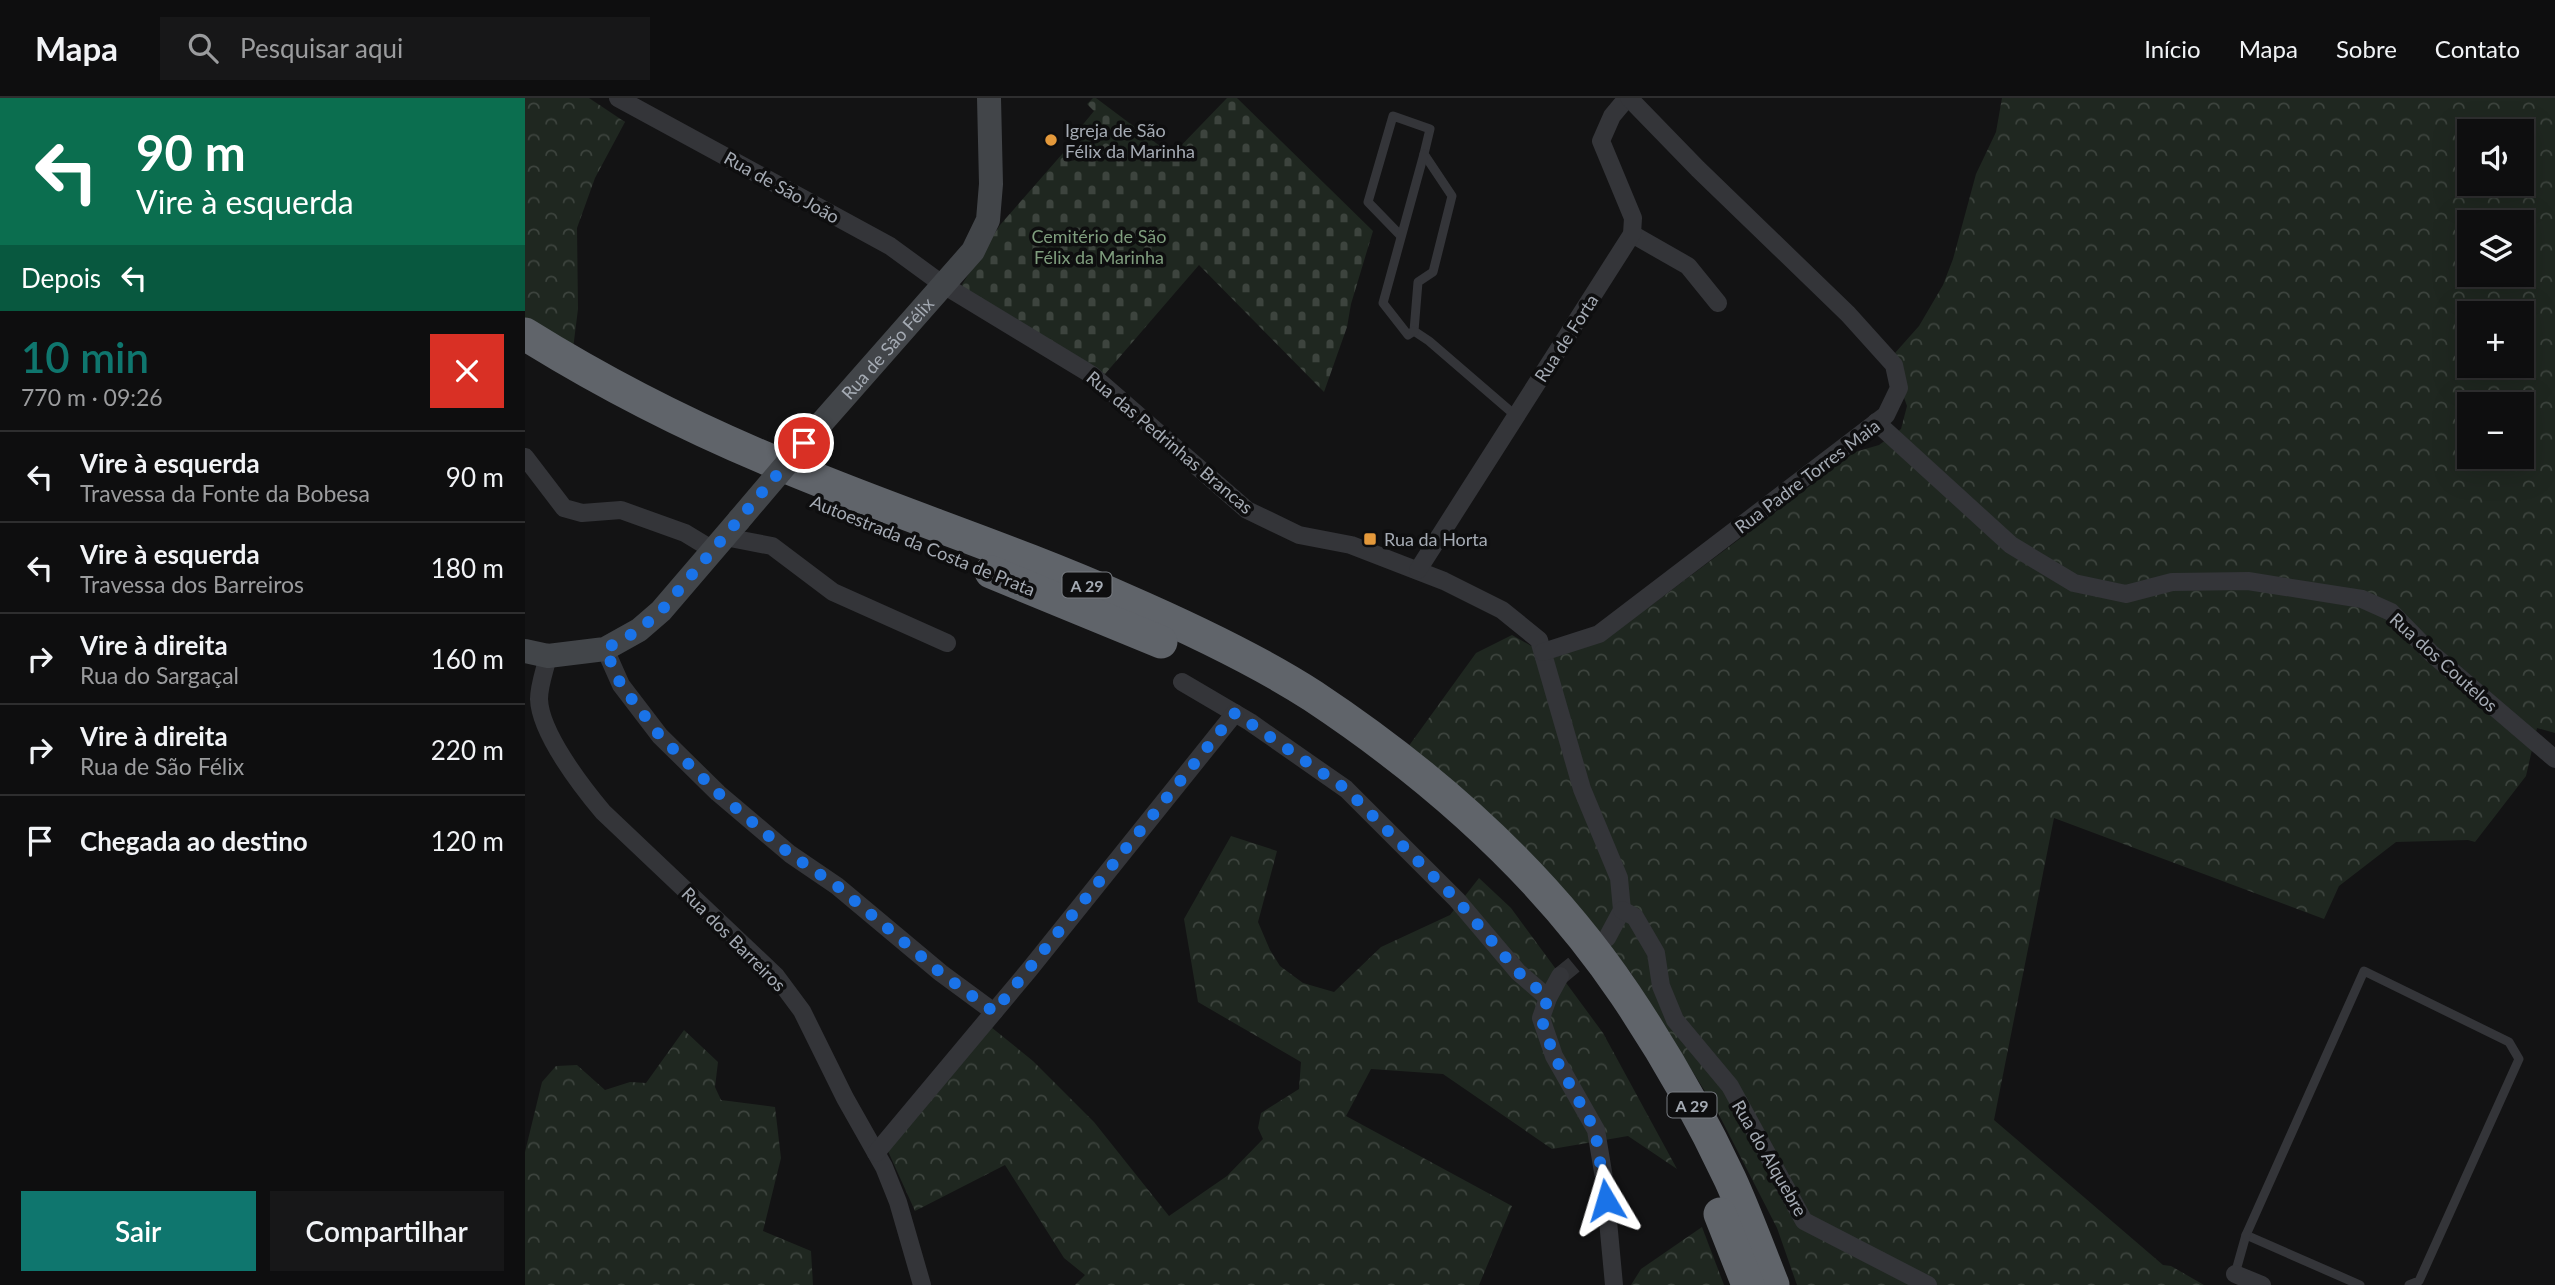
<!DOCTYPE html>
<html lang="pt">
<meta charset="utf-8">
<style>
body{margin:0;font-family:Lato,sans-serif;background:#171718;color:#f1f3f6;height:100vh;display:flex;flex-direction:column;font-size:26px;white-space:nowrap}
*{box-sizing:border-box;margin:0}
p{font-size:23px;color:#9b9c9e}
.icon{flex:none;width:38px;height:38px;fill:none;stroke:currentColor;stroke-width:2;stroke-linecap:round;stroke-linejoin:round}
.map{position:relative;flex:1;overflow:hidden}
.sheet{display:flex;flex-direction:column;background:#0e0e0f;width:525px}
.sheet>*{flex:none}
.top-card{background:#0b6e4f;color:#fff;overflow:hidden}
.fabs{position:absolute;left:1932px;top:21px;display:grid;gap:14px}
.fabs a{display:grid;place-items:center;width:77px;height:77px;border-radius:0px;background:#0e0e0f;box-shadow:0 7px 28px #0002,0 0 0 2px #2e2e2f;font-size:35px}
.pin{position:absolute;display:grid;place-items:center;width:60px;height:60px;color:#fff;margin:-30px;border:4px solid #fff;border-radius:50%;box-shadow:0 2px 7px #0007}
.me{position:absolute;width:77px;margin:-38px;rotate:353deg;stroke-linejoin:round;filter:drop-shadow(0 0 5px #0008)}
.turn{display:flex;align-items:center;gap:24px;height:147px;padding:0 21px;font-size:32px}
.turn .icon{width:91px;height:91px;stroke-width:2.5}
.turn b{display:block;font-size:49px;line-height:60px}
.then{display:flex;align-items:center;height:66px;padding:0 21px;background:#0003;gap:14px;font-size:26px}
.round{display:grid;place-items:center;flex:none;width:74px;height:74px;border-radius:0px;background:#171718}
.overview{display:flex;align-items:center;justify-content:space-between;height:119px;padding:0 21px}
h1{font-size:42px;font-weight:600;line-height:52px;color:#0f766e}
.primary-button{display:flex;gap:14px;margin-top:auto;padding:14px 21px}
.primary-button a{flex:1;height:80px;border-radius:0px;background:#0f766e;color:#fff;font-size:28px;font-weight:600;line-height:80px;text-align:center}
.primary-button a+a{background:#171718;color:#f1f3f6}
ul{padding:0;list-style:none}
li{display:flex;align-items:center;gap:21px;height:91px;padding:0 21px;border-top:2px solid #2e2e2f}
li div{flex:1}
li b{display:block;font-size:26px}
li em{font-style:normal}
header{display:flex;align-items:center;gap:42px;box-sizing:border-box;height:98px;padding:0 35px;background:#0e0e0f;border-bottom:2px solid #2e2e2f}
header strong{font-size:33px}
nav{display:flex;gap:38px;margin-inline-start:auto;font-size:24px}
.search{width:490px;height:63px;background:#171718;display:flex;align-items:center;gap:18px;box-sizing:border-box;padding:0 24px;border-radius:0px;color:#9b9c9e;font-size:26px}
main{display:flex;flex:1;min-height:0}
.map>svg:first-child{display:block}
</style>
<header>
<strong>Mapa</strong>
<div class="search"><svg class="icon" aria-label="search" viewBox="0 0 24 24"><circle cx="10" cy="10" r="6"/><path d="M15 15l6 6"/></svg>Pesquisar aqui</div>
<nav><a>Início</a><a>Mapa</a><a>Sobre</a><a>Contato</a></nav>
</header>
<main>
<section class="sheet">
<div class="top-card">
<div class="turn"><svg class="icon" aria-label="left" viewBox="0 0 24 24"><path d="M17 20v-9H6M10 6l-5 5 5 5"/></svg><div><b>90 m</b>Vire à esquerda</div></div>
<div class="then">Depois<svg class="icon" aria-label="left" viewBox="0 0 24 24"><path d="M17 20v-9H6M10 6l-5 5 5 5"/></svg></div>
</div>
<div class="overview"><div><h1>10 min</h1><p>770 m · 09:26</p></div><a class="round" style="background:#d93025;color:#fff"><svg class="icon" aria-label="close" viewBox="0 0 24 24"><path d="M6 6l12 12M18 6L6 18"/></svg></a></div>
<ul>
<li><svg class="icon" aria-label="left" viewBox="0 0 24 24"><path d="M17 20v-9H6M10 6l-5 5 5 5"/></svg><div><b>Vire à esquerda</b><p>Travessa da Fonte da Bobesa</p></div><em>90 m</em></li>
<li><svg class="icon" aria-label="left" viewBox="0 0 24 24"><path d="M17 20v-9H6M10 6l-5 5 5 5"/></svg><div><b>Vire à esquerda</b><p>Travessa dos Barreiros</p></div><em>180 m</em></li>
<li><svg class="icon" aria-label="right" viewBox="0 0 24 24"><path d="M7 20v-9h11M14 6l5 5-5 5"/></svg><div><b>Vire à direita</b><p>Rua do Sargaçal</p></div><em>160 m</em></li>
<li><svg class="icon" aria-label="right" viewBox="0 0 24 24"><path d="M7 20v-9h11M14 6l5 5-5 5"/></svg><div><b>Vire à direita</b><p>Rua de São Félix</p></div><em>220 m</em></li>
<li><svg class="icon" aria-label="arrive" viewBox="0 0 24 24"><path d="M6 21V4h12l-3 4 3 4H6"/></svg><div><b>Chegada ao destino</b></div><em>120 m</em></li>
</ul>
<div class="primary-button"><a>Sair</a><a>Compartilhar</a></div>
</section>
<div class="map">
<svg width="2030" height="1187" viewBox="0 0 2030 1187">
<defs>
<pattern id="forest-crowns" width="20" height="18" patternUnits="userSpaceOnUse" patternTransform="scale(1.75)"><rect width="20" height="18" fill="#1f2720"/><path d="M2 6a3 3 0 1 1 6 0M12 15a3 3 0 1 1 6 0" fill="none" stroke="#3d443e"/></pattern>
<pattern id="cemetery-stones" width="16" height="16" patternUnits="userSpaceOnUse" patternTransform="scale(1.75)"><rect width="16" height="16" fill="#1f2720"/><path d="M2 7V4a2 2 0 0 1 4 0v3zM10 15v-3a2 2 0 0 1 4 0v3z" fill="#3d443e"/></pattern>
</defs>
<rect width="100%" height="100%" fill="#131314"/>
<!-- forest -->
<g fill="url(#forest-crowns)" fill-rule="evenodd">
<path d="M0,0H64L100,24L70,80L52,130L53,211L48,251L0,220Z"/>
<path d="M1477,0H2030V635L2012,630L2001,678L1950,744L1943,742L1871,744L1814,788L1799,821L1529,720L1469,1022L1638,1167L1646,1168L1679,1187H1272L1252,1130L1191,1011L1106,875L1070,829L883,649L951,555L987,537L1010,550H1058L1128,506L1330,354L1354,347L1376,331L1382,308L1373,283L1370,255L1394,228L1418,187L1428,161L1451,76L1471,34ZM1944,33H1997V86H1944ZM1944,124H1997V177H1944ZM1944,215H1997V268H1944ZM1944,306H1997V359H1944Z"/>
<path d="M706,738L752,753L733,824L745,852L755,868L778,885L809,894L856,849L925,817L954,780L986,810L1078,935L1152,1071L1103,1038L1027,1051L918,976L846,971L821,1018L987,1108L954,1187H550L560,1177L539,1160L480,1067L390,1113L362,1051L466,929L508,963L569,1024L644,1118L702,1078L738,1041L733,1030L736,1015L774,991L776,964L673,904L659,821Z"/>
<path d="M159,932L193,964L190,989L196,1002L250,1009L256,1060L238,1133L286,1153L288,1187H0V1054L17,984L31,968L52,967L80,992L105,984L121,985Z"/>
<path d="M1177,1129L1199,1187H1106L1116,1171Z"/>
</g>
<!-- cemetery -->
<path fill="url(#cemetery-stones)" d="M568,0H571L647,57L702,0H712L848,133L826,206L822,229L799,294L674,167L580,276L455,204L436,188L475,127L538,55L546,63L554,61L553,55L545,48L549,44L546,41L569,13L562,6Z"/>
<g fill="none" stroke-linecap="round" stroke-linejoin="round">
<!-- minor-tunnel -->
<path stroke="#303134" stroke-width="18" stroke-dasharray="18 9" stroke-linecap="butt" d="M1035,878L1073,847"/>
<!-- service -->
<g stroke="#343539" stroke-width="9">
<path d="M875,137L843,104L868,18L905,31L899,56L927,98L908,174L893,184L889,233L904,243L991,318"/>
<path d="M889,233L883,237L858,205L899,56"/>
<path d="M1721,1137L1835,1187"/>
<path d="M1710,1176L1721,1137L1839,873L1984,944L1994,961L1894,1183L1884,1187"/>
</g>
<!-- minor -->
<g stroke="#343539" stroke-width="18">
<path d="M93,0L365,148L417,186L567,277L722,412L774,437L826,447L919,483L977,512L1014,542L1057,691L1094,780L1097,812L1082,840"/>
<path d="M1107,136L1163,168L1193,205"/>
<path d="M1351,324L1486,447L1549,485L1601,496L1647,484L1723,483L1837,501L1866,514L1906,555L2030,661"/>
<path d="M0,359L39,410L57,415L96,412L160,435L188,452"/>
<path d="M200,439L247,448L308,494L422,545"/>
<path d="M893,472L1107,136L1108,120L1076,43L1087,18L1102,0"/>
<path d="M80,551L96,587L135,638L193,695L265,756L312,788L416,875L469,914"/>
<path d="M1018,554L1074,536L1361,317L1374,290L1369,267L1323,216L1173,71L1104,0"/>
<path d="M23,558C20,572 14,587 14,601C15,635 57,689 78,714L251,878L277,913L320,1000L359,1069L373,1104L397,1187"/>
<path d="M657,584L725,624L821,691L932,802L993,874L1023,900"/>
<path d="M1097,812L1110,819L1131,855L1136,888L1150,922L1205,988L1279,1123L1403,1187"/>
<path d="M1035,878L1023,900L1016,920L1029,958L1071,1032L1079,1080L1089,1187"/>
<path d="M351,1055L504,872L710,615"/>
<path d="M1710,1176L1737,1187"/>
</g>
<!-- secondary -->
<g stroke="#424549" stroke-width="24">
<path id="s1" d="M293,329L448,153L463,122L466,86L464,0"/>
<path d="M0,553L23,558L80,551L114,532L136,513L214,422"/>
</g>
<!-- motorway -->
<g stroke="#60646a" stroke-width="33">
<path d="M0,236C77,284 157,325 240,360C358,411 481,449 598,501C660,528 731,561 788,598C907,677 1019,776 1100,896C1139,954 1175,1017 1205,1081C1221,1116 1234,1152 1248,1187"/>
<path d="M466,474L636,544"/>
<path d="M1195,1116L1223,1187"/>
</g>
<!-- secondary-bridge -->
<path stroke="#424549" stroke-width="24" d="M214,422L293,329"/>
</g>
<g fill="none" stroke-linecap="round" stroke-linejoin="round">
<!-- route -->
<path stroke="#1a73e8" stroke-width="12" stroke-dasharray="0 21.6" d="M279,345L136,513L114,532L80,551L96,587L135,638L193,695L265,756L312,788L416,875L469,914L710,615L821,691L932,802L993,874L1023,900L1016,920L1029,958L1070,1032L1081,1102"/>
</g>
<!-- markers -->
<g fill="#e4993b" stroke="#0e0e0f" stroke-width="2.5">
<circle cx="526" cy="42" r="7"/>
<rect x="838" y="434" width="14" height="14" rx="3.5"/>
</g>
<g text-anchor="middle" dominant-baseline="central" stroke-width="7" stroke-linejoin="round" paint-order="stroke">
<!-- shield labels -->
<g fill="#0e0e0f" stroke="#787c82" stroke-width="2">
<rect x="537.5" y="474.5" width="49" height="25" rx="5"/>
<rect x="1142.5" y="994.5" width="49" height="25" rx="5"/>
</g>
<g font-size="16" font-weight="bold" fill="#a5abb4">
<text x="562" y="487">A 29</text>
<text x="1167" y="1007">A 29</text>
</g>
<!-- poi labels -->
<g font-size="18" fill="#a5abb4" stroke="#0e0e0f" text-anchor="start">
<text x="540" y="32">Igreja de São<tspan x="540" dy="21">Félix da Marinha</tspan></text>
<text x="859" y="441">Rua da Horta</text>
</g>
<!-- street labels -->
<g font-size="18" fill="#a5abb4" stroke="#0e0e0f">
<text transform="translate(257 89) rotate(29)">Rua de São João</text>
<text transform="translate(1041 240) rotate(-57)">Rua de Forta</text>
<text stroke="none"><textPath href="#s1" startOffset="105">Rua de São Félix</textPath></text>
<text transform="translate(645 344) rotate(40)">Rua das Pedrinhas Brancas</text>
<text transform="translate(1282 378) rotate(-37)">Rua Padre Torres Maia</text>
<text transform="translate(398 447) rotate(22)">Autoestrada da Costa de Prata</text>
<text transform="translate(1919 564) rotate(42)">Rua dos Coutelos</text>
<text transform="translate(209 841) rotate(45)">Rua dos Barreiros</text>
<text transform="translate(1245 1060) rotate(60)">Rua do Alquebre</text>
</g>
<!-- park labels -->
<g font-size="18" fill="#7f9e7e" stroke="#0e0e0f">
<text x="574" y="138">Cemitério de São<tspan x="574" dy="21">Félix da Marinha</tspan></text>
</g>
</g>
</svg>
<div class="fabs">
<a><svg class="icon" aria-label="sound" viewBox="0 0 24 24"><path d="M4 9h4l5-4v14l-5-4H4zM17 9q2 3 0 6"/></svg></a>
<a><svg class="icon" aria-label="layers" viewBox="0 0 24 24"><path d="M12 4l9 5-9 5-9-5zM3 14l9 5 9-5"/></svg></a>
<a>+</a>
<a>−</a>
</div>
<div class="pin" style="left:279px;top:345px;background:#d93025"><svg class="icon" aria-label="arrive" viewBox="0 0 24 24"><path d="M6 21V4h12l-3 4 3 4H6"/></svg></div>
<svg class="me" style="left:1081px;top:1102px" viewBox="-20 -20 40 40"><path d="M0-17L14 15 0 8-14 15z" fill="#1a73e8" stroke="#fff" stroke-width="4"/></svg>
</div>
</main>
